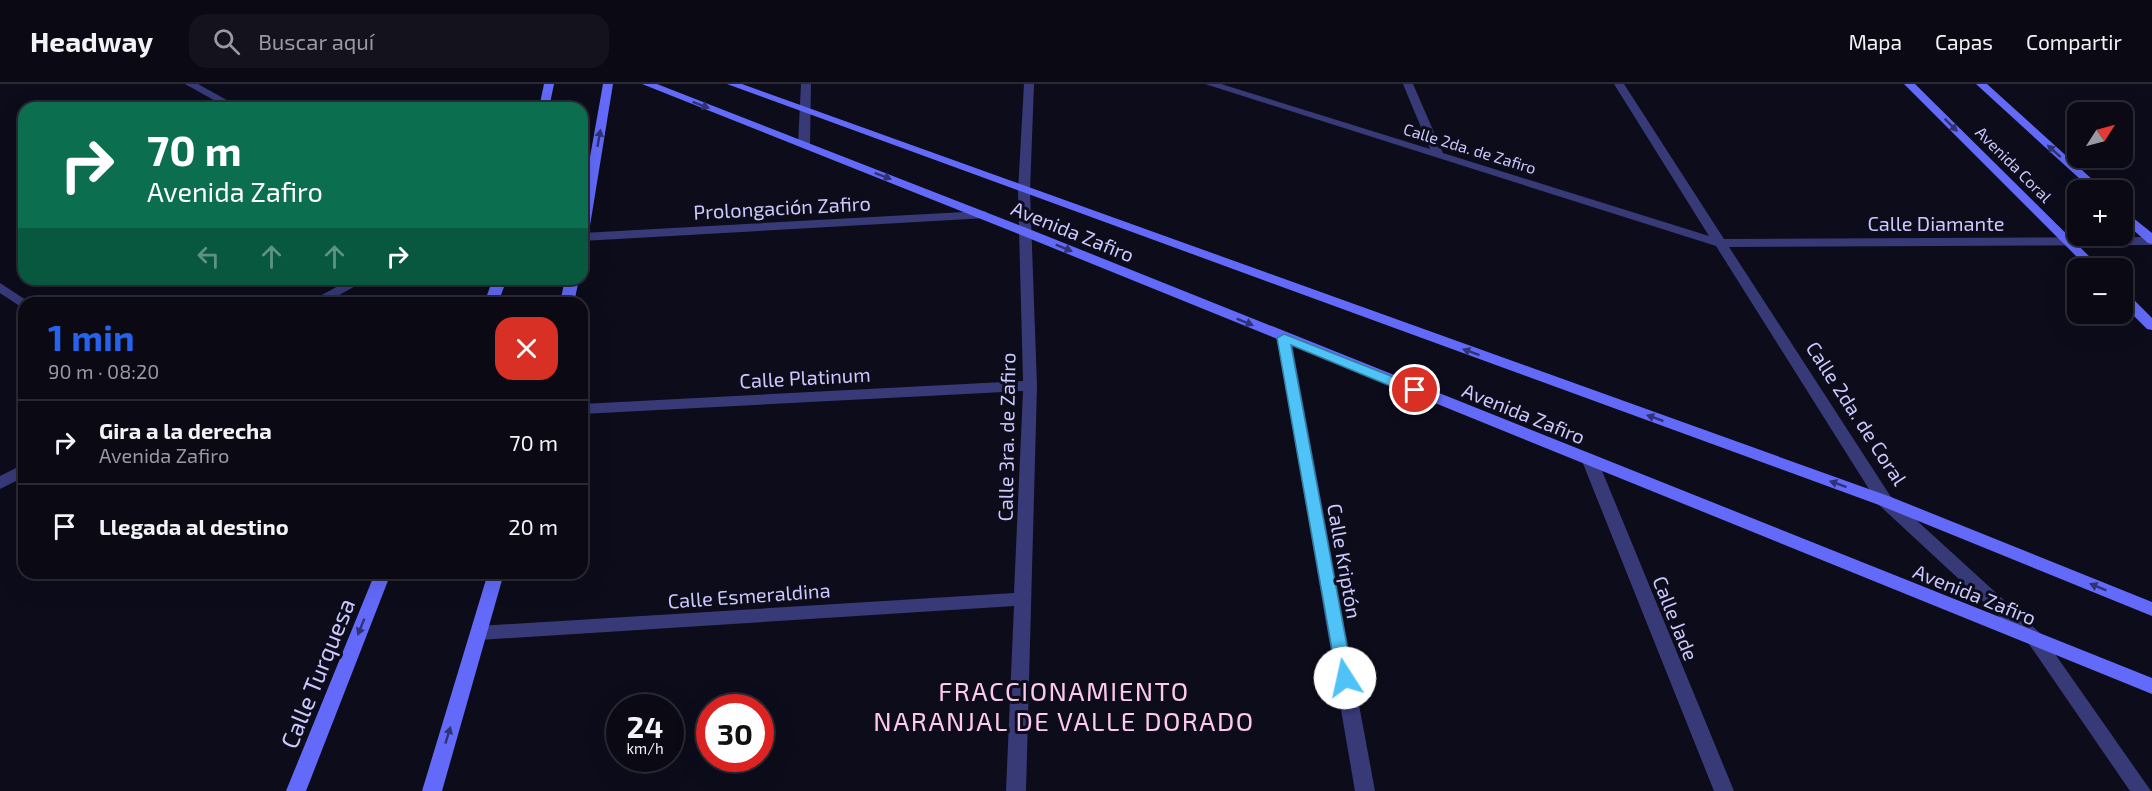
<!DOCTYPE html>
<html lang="es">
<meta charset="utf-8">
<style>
body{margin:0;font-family:"Exo 2",sans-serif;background:#13121d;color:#f1f3f6;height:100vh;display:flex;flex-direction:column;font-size:22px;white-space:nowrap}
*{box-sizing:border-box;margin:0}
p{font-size:20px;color:#999aa0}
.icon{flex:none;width:33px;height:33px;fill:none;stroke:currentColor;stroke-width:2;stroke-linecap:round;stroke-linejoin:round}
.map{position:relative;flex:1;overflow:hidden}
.panel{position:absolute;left:18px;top:213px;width:570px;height:282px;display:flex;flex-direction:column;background:#0a0914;border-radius:18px;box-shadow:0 6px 24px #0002,0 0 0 2px #2a2a34}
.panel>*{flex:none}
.banner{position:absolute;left:18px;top:18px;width:570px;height:183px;border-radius:18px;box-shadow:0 6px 24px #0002,0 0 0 2px #2a2a34;background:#0b6e4f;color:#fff;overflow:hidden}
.needle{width:39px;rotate:54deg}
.buttons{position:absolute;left:2067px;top:18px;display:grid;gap:12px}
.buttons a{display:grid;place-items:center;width:66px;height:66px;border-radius:12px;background:#0a0914;box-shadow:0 6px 24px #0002,0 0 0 2px #2a2a34;font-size:30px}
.speed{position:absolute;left:606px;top:610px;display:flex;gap:12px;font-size:30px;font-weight:700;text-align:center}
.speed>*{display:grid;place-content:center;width:78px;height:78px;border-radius:50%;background:#0a0914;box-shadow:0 6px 24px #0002,0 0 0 2px #2a2a34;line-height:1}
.speed small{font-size:15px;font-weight:400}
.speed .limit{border:9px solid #d22;background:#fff;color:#111}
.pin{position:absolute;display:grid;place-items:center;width:51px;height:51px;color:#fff;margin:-26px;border:3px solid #fff;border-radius:50%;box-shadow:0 2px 6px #0007}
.me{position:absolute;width:66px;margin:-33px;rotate:350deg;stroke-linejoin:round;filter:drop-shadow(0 0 4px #0008)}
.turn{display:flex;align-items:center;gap:21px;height:126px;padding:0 30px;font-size:27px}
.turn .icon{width:78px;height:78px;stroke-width:2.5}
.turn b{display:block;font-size:42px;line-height:51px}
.lanes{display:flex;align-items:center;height:57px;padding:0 30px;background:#0003;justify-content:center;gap:30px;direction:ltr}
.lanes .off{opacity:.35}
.round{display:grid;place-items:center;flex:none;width:63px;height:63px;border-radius:18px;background:#13121d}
.head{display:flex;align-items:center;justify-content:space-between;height:102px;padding:0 30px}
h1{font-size:36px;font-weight:700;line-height:45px;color:#2563eb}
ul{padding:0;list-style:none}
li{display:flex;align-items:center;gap:18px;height:84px;padding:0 30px;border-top:2px solid #2a2a34}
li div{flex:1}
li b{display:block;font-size:22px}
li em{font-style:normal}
header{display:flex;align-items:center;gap:36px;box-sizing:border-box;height:84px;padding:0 30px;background:#0a0914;border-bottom:2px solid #2a2a34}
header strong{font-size:28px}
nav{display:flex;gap:33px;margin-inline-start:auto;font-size:21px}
.search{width:420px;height:54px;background:#13121d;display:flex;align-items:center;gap:15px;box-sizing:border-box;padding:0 21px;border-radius:18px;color:#999aa0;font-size:22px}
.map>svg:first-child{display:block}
</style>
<header>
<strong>Headway</strong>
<div class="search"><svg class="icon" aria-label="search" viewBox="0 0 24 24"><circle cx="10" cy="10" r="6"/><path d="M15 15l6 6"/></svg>Buscar aquí</div>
<nav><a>Mapa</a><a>Capas</a><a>Compartir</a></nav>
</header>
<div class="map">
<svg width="2152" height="707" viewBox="0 0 2152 707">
<rect width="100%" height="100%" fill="#0d0c1b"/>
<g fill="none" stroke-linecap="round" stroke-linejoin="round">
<!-- street -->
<g fill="#383a78" fill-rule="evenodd">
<path d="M185,0H198L241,24H228Z"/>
<path d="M801,0H811L810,61L804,64L798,61Z"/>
<path d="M1024,0H1034L1030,107L1037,302L1026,707H1006L1014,522L479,556L473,554L470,549L473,544L479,542L1014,509L1023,307L582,330V320L1023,297L1018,107Z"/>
<path d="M1205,0H1221L1430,65L1403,0H1413L1443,69L1709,152L1614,0H1624L1724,155L2152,153V161L1729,163L1891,413L2041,550L2151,707H2130L2029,560L1879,421L1716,162Z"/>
<path d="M983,127L987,128V134L582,157V149Z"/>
<path d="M351,195H368L325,219H307Z"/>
<path d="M0,199L29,218L24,219V225L0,209Z"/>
<path d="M1284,249L1291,254L1375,707H1355L1277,254Z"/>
<path d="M1590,371L1595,373L1598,377L1734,707H1714L1582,377L1585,373Z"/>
<path d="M24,380V393L0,405V392Z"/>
</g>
<!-- secondary -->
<g fill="#636af9" fill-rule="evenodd">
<path d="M544,0H554L549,24H539Z"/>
<path d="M603,0H613L588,154L582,158V118Z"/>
<path d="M642,0H657L1029,145L2152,594V610L1021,151Z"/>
<path d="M727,0H742L1891,413L2152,518V532L1879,421Z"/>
<path d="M1904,0H1915L2101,184H2088Z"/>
<path d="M1976,0H1987L2104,106H2092Z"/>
<path d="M2122,125L2152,149V160L2148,159L2122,136Z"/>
<path d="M493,195H507L498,219H484Z"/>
<path d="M565,195H579L574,219H560Z"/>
<path d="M2122,208L2127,209L2152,234V246L2147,245L2122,220Z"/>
<path d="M375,489H391L306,707H286Z"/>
<path d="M488,489H504L442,707H422Z"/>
</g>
</g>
<!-- one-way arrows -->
<defs><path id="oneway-solid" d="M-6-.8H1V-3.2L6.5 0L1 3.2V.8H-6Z" transform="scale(1.5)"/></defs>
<g fill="#2f3274">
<use href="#oneway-solid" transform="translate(701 21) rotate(21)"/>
<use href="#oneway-solid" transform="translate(1951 41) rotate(45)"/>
<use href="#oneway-solid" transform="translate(599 54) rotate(-80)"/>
<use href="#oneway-solid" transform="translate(2054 67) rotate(-138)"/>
<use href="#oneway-solid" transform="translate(883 92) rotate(21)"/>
<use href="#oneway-solid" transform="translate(1064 164) rotate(22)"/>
<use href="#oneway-solid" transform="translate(1245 238) rotate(22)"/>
<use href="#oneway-solid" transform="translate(1471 268) rotate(-160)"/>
<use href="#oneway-solid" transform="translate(1655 334) rotate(-160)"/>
<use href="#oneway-solid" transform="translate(1838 400) rotate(-160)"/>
<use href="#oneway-solid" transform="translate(2098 503) rotate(-158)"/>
<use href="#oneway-solid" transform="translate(361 543) rotate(112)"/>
<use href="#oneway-solid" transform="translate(448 651) rotate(-73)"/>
</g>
<!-- route -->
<path fill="#4fc3f7" stroke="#337fa1" stroke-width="1.5" d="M1284,250L1419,303L1421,306L1419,310H1410L1291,261L1353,594L1351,599L1345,601L1339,599L1337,594L1277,254Z"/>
<g text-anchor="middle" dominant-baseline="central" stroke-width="6" stroke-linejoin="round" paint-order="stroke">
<!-- far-street labels -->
<g font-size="16" fill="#cac8fd" stroke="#0d0c1b">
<text transform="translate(1470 64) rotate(17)">Calle 2da. de Zafiro</text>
<text transform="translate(2014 80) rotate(45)">Avenida Coral</text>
</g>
<!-- street labels -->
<g font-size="20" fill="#cac8fd" stroke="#0d0c1b">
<text transform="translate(782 123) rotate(-3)">Prolongación Zafiro</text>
<text x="1936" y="139">Calle Diamante</text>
<text transform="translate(1073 147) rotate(22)">Avenida Zafiro</text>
<text transform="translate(805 293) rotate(-3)">Calle Platinum</text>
<text transform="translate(1524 329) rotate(22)">Avenida Zafiro</text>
<text transform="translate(1857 329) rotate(57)">Calle 2da. de Coral</text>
<text transform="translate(1006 353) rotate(-89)">Calle 3ra. de Zafiro</text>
<text transform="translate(1345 477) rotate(80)">Calle Kriptón</text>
<text transform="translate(1975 510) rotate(22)">Avenida Zafiro</text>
<text transform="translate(749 511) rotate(-4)">Calle Esmeraldina</text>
<text transform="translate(1676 534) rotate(68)">Calle Jade</text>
</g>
<!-- near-street labels -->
<g font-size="24" fill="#cac8fd" stroke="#0d0c1b">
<text transform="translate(317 589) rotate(-68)">Calle Turquesa</text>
</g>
<!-- near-neighbourhood labels -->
<g font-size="26" letter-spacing="1.5" fill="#fdcaee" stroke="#0d0c1b">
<text x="1064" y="606">FRACCIONAMIENTO<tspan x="1064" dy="30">NARANJAL DE VALLE DORADO</tspan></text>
</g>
</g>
</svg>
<div class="buttons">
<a><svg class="needle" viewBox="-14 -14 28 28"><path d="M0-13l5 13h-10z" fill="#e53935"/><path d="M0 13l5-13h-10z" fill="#999aa0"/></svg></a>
<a>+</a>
<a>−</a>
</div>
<div class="speed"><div>24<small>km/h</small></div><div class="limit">30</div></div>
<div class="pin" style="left:1415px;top:306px;background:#d93025"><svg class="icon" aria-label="arrive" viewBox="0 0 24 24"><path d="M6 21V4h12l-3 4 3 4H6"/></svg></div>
<svg class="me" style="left:1345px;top:594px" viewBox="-20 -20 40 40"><circle r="19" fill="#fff"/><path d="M0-13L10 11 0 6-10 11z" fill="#4fc3f7"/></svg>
<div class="banner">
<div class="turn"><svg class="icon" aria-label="right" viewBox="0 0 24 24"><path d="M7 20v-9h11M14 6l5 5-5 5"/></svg><div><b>70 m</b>Avenida Zafiro</div></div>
<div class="lanes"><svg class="icon off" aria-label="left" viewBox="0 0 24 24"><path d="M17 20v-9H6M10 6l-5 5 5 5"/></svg><svg class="icon off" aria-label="ahead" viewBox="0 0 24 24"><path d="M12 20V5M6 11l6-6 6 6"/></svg><svg class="icon off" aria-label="ahead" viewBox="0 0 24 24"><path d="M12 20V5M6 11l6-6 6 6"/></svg><svg class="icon" aria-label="right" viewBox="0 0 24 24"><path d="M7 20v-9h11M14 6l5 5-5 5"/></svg></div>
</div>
<section class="panel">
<div class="head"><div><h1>1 min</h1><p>90 m · 08:20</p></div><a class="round" style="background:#d93025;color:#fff"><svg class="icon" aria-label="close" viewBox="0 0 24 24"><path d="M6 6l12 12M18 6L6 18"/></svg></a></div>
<ul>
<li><svg class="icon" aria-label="right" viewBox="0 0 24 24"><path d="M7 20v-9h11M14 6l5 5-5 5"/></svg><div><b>Gira a la derecha</b><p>Avenida Zafiro</p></div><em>70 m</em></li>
<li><svg class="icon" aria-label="arrive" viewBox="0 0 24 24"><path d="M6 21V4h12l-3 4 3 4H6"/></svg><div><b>Llegada al destino</b></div><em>20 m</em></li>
</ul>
</section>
</div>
